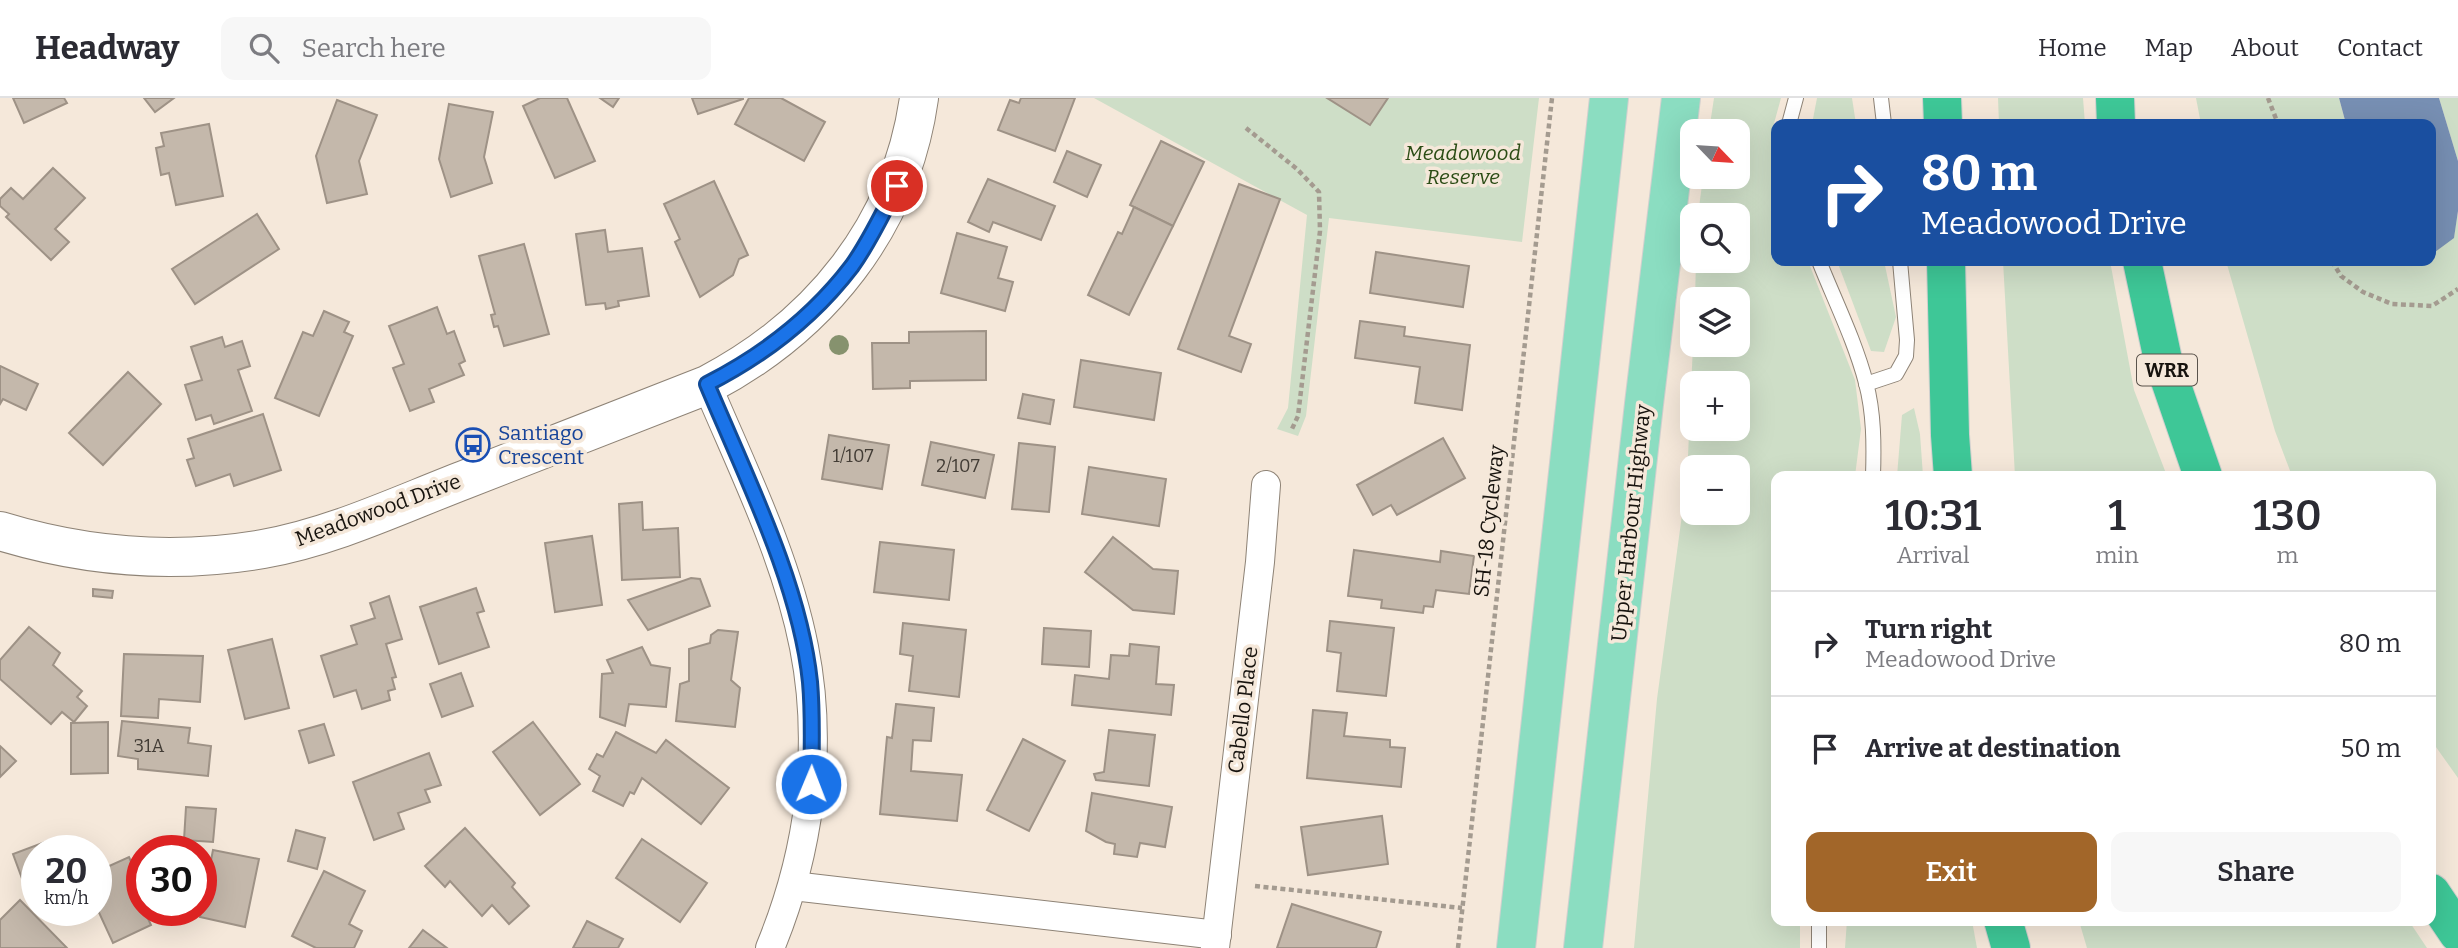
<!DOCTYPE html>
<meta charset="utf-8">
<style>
body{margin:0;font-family:Bitter,serif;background:#f7f7f7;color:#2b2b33;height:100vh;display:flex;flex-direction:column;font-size:26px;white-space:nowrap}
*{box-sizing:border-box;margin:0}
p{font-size:23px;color:#7c7c81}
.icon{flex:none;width:38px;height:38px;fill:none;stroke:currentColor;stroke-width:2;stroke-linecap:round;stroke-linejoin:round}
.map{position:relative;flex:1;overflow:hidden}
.sheet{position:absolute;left:1771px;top:373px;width:665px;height:455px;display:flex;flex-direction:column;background:#fff;border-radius:14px;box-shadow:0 7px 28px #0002}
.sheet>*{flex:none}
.top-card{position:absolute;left:1771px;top:21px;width:665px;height:147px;border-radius:14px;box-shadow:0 7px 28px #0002;background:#1a4fa0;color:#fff;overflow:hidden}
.needle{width:46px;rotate:115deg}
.tools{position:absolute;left:1680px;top:21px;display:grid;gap:14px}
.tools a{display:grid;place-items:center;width:70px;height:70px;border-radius:14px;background:#fff;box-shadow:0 7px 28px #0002;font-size:35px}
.speed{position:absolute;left:21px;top:737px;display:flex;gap:14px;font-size:35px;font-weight:700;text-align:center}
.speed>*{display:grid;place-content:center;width:91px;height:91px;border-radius:50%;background:#fff;box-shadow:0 7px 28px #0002;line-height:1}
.speed small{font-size:18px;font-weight:400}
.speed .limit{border:10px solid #d22;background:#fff;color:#111}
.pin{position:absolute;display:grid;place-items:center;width:60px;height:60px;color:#fff;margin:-30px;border:4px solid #fff;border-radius:50%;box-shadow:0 2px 7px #0007}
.me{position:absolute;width:77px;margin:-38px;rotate:1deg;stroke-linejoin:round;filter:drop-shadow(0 0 5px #0008)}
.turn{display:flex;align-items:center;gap:24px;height:147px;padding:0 35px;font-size:32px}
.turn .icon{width:91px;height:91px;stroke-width:2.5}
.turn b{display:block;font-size:49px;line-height:60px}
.eta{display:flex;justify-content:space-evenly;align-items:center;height:119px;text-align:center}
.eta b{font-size:42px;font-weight:600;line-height:49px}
.primary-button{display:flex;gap:14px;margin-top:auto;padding:14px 35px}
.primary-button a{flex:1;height:80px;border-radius:14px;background:#a26629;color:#fff;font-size:28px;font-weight:600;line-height:80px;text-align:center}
.primary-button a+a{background:#f7f7f7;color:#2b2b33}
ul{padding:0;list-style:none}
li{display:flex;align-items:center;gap:21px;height:105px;padding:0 35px;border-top:2px solid #e1e1e2}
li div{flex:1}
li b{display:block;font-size:26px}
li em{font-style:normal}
header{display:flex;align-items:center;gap:42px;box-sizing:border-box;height:98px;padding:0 35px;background:#fff;border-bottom:2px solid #e1e1e2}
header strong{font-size:33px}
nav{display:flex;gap:38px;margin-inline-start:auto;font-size:24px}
.search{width:490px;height:63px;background:#f7f7f7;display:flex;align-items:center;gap:18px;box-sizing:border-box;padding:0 24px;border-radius:14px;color:#7c7c81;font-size:26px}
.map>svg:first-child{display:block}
</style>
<header>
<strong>Headway</strong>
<div class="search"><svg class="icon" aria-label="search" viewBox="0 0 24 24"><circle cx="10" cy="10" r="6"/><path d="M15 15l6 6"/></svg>Search here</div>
<nav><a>Home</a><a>Map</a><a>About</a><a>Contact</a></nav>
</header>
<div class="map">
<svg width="2458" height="850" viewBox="0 0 2458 850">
<rect width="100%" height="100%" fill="#f5e8da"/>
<!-- green -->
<g fill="#cedec7" fill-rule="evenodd">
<path d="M1094,0H1539L1522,144L1329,120L1306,318L1298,338L1277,331L1288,310L1307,117Z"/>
<path d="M1714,0H1781L1773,29L1771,51L1776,80V163H1808L1855,282L1861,331L1855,378H1776V822L1800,823V850H1634L1657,601L1687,380L1693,247H1738V201H1695L1696,163H1738V117H1698L1703,79H1738V33H1709ZM1692,285H1738V331H1692ZM1692,369H1738V415H1692Z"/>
<path d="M1817,0H1852L1856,26H1812Z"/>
<path d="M1998,0H2083L2085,26H1999Z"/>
<path d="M2196,0H2339L2346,26H2201Z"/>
<path d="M2439,0H2458V68V63Z"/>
<path d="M2458,113V680L2431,642V378H2292L2275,333L2226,163H2391L2402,168L2417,163H2431V157L2454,139Z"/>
<path d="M1837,163H1884L1896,219L1884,254L1871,253Z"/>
<path d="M2003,163H2110L2134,292L2167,378H2015Z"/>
<path d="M1914,310L1920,336L1923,378H1897L1902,317Z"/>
<path d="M1847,822L1972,823L1977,850H1845Z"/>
<path d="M2079,823H2409L2427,850H2087Z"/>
</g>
<!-- water -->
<path fill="#778fb3" d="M2339,0H2439L2458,63V113L2454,140L2431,157V26H2346Z"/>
<!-- building -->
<g fill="#c4b8ab" stroke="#9e9286" stroke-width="2">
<path d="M13,0H64L67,5L24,25Z"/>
<path d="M144,0H174L155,14Z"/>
<path d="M540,0H567L595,63L555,80L523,8Z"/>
<path d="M600,0H619L613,9Z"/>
<path d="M692,0H743V1L698,16Z"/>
<path d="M749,0H781L825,24L804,63L735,26Z"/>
<path d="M1021,0H1075L1055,53L998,32L1010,2L1019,5Z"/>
<path d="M1327,0H1388L1370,27Z"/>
<path d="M337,2L377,17L359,63L367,96L327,105L316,58Z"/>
<path d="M449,6L493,14L484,59L492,85L451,99L439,61Z"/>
<path d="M209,26L223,98L176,107L169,75L161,77L156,50L164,48L161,35Z"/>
<path d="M1161,43L1204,64L1173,128L1130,107Z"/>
<path d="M1067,53L1101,67L1087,99L1054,84Z"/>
<path d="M53,70L85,100L55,131L69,144L51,162L6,119L9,116L0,108V101L11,90L23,101Z"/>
<path d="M988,81L1055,108L1041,142L993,124L989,134L968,124Z"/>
<path d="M714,83L748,157L739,161L733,177L700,199L675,144L680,141L664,106Z"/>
<path d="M1239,86L1280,101L1229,238L1251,246L1241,274L1178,251Z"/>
<path d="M1134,109L1173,128L1129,217L1088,197L1118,134L1122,136Z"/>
<path d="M257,116L279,151L195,206L172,171Z"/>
<path d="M605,132L608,154L642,150L649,198L618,203L619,208L606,211L605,205L586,207L576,136Z"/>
<path d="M957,135L1007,149L998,180L1013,184L1005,213L941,195Z"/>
<path d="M524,146L549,236L504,248L498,228L494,229L491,217L495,216L479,158Z"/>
<path d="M1376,154L1469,168L1463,209L1370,195Z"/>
<path d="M437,209L447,236L454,233L465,263L459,266L464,277L429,291L434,304L410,313L393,270L404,266L389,228Z"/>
<path d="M324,213L349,224L344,234L353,238L319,318L275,300L303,234L313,238Z"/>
<path d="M1360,223L1405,229L1404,238L1470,247L1462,312L1415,305L1420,269L1355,260Z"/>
<path d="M986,233V282L910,283V290L873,291L872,245H909V234Z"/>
<path d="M222,239L225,249L242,243L250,268L238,272L252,313L214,326L211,317L196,322L185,287L202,282L191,249Z"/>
<path d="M1081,262L1161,275L1154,322L1074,309Z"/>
<path d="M0,268L38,286L26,312L3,301L0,306Z"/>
<path d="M128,274L161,306L103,367L69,335Z"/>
<path d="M1023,296L1054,302L1050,326L1018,320Z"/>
<path d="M263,316L281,372L234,388L230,376L196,388L187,362L194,360L188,341Z"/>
<path d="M829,337L889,347L882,391L822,381Z"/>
<path d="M1443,340L1465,380L1397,417L1391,407L1373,417L1357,387Z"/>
<path d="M931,344L994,357L985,400L922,387Z"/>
<path d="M1019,345L1055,349L1049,414L1012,411Z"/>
<path d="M1089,369L1166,381L1159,428L1082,416Z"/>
<path d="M642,404L643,432L678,430L680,479L622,482L619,406Z"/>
<path d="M592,438L602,507L555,514L545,445Z"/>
<path d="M1113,439L1153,471L1178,473L1174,516L1133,512L1085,474Z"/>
<path d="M880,444L954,452L949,502L874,494Z"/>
<path d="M1354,452L1440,464L1441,453L1474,458L1469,496L1436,492L1433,509L1424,508L1423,515L1381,510L1382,502L1348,498Z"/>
<path d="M691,480L700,481L710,508L648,532L628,502Z"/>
<path d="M476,490L484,513L477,515L489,549L439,566L420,509Z"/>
<path d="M93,491L113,493L112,500L93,498Z"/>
<path d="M389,498L402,541L386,546L396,579L392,580L395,591L388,593L390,602L362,611L356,592L334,599L321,558L357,546L351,528L375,520L370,505Z"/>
<path d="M1330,523L1394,530L1386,598L1337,593L1341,555L1327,553Z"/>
<path d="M903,525L966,532L959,599L909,593L913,558L900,556Z"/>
<path d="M29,529L60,555L53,567L82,593L77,599L87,608L74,624L62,614L51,626L0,581V562Z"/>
<path d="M1044,530L1091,533L1089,569L1042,566Z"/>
<path d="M718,532L738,534L731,582L740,590L735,629L676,623L680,586L689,583V551L710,545L711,537Z"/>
<path d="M272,541L289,610L245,621L228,552Z"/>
<path d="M1130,546L1159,549L1156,586L1174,587L1171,617L1072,607L1075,577L1109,581L1111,557L1129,558Z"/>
<path d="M642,549L651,567L670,570L666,609L629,606L625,628L600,619L602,576L613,575L607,562Z"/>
<path d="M124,556L203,558L200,604L159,601L158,620L121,618Z"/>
<path d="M461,575L473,608L442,619L430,586Z"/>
<path d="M896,606L934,610L931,643L913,642L911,673L962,677L957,723L880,716L887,639L892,640Z"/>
<path d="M1313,612L1347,615L1344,638L1390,642V649L1405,650L1401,689L1307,680Z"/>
<path d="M122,623L190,630L188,645L211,648L208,678L138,671V661L118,658Z"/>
<path d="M108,624V675L71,676V625Z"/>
<path d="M533,624L580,686L540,717L493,654Z"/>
<path d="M324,626L334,657L309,665L299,633Z"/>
<path d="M1109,632L1155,637L1149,688L1096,682L1094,676L1104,674Z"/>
<path d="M616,634L656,655L666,642L729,690L701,726L642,680L634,696L630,694L623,708L593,693L600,678L589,671L597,656L603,659Z"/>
<path d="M1023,641L1065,663L1029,733L987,712Z"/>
<path d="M0,648L16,663L0,679Z"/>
<path d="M429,655L441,687L425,692L430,704L398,715L404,731L374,742L353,684Z"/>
<path d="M1092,695L1172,709L1165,749L1140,745L1137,759L1114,756L1115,746L1106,744L1086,733Z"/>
<path d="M186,709L216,711L213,744L184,742Z"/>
<path d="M1382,718L1388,766L1308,777L1301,729Z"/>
<path d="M465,730L515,785L512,789L529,808L509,826L492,807L482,818L450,783L445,789L425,768Z"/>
<path d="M296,732L325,740L317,771L288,763Z"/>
<path d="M642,741L707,785L680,824L616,780Z"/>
<path d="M45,744L48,752H37V790L27,794L13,756Z"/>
<path d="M213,752L259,761L245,829L200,819Z"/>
<path d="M129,759L142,789V799L139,800L142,812H144L151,827L113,845L96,808V774Z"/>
<path d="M324,773L365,793L349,826L362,833L354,850H316L292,838Z"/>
<path d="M20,802L67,850H0V822Z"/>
<path d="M1292,806L1381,834L1376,850H1277Z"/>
<path d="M587,823L623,841L618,850H573Z"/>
<path d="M423,832L447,850H409Z"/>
</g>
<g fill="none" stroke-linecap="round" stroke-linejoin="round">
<defs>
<g id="lane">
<path d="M1881,0L1884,26"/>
<path d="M1789,26L1796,0"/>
<path d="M1819,163C1835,203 1855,243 1866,285C1874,315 1874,347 1873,378"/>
<path d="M1866,286L1896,276L1906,258L1907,242L1900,163"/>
<path d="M1819,850V822"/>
</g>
<g id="street">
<path d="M707,287C743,372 786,458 804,549C824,650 809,756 770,850"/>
<path d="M793,788L1217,837"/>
<path d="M1215,850L1260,464L1266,387"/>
</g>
<path id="secondary" d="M0,433C85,459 175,466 263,451C332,439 399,407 464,382C545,350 626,318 707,287C820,228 901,128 919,0"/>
<g id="primary">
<path d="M1516,850L1609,0"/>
<path d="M1583,850L1644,306L1681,0"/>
</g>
<g id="highway">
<path d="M1942,0L1943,26"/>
<path d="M2115,0L2116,26"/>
<path d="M1946,163L1950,337L1953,378"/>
<path d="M2142,163L2163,262L2203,378"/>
<path d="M2431,795L2458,835"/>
<path d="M2003,822L2011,850"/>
</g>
</defs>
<!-- lane casing -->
<use href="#lane" stroke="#8e8376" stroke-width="16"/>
<!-- street casing -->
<use href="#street" stroke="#8e8376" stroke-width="30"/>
<!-- secondary casing -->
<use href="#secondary" stroke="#8e8376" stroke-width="40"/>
<!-- primary casing -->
<use href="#primary" stroke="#d1d0cf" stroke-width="40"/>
<!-- highway casing -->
<use href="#highway" stroke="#d1d0cf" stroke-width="40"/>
<!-- path -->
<g stroke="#a49b90" stroke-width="4.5" stroke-dasharray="5 3.5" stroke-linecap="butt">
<path d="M2268,0L2278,26"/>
<path d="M1246,30L1297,71L1319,94L1320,133L1298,318L1291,333"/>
<path d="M2332,163L2341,178L2363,194L2392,206L2432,208L2458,191"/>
<path d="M1255,788L1462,810"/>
<path d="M1458,850L1552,0"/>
</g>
<!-- lane -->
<use href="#lane" stroke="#fff" stroke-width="14"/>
<!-- street -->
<use href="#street" stroke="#fff" stroke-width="28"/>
<!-- secondary -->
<use href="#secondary" stroke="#fff" stroke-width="38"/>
<!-- primary -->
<use href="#primary" stroke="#8bddc1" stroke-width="38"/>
<!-- highway -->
<use href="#highway" stroke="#3ec797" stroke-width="38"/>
</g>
<!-- trees -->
<circle fill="#86926e" cx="839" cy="247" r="10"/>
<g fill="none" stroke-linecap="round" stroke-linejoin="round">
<defs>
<path id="route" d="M811,686C812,652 813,618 810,584C800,486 745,377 707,286C762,258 814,218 852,168C870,143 883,114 897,88"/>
</defs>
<!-- route casing -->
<use href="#route" stroke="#114b97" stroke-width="18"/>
<!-- route -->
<use href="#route" stroke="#1a73e8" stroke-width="12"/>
</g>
<!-- icons -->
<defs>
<symbol id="bus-ring" viewBox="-11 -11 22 22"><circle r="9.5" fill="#f5e8da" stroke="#1a4fb4" stroke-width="1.5"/><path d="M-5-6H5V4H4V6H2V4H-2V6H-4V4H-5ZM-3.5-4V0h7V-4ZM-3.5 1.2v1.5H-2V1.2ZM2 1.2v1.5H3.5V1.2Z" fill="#1a4fb4"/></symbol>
</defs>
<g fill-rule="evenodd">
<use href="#bus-ring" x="454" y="328" width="38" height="38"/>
</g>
<g text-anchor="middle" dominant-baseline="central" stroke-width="7" stroke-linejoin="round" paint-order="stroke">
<!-- number labels -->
<g font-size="18" fill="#423c35">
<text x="853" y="358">1/107</text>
<text x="958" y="368">2/107</text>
<text x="149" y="648">31A</text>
</g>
<!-- shield labels -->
<rect fill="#f5e8da" stroke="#5a534b" stroke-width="2" x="2137" y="256.5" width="60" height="31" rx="5"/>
<g font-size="19" font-weight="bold" fill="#17130e">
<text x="2167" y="272">WRR</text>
</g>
<!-- park labels -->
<g font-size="21" font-style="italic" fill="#2b4c15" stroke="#f5e8da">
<text x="1463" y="55">Meadowood<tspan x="1463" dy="24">Reserve</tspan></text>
</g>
<!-- transit labels -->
<g font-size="21" fill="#164399" stroke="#f5e8da" text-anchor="start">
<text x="498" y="335">Santiago<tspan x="498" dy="24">Crescent</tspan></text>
</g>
<!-- street labels -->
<g font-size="21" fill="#17130e" stroke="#f5e8da">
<text transform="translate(378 412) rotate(-20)">Meadowood Drive</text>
<text transform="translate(1489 423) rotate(-84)">SH-18 Cycleway</text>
<text transform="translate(1631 425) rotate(-84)">Upper Harbour Highway</text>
<text transform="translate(1243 612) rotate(-83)">Cabello Place</text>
</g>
</g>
</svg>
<div class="tools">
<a><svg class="needle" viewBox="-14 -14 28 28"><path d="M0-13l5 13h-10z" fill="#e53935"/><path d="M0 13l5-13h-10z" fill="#7c7c81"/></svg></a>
<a><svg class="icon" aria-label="search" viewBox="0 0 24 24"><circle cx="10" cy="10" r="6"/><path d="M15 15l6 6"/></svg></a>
<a><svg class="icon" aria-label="layers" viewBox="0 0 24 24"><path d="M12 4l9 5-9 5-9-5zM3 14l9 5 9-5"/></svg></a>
<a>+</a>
<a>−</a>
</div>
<div class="speed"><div>20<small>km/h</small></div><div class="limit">30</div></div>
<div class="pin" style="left:897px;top:88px;background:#d93025"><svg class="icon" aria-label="arrive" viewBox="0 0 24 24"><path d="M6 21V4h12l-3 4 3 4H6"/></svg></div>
<svg class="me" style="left:811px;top:686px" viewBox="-20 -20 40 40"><circle r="17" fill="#1a73e8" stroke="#fff" stroke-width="3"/><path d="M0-11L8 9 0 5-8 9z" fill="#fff"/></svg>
<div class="top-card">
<div class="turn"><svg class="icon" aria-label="right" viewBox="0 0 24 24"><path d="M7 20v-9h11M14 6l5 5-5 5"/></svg><div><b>80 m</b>Meadowood Drive</div></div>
</div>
<section class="sheet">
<div class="eta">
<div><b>10:31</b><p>Arrival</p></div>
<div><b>1</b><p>min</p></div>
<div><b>130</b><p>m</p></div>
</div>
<ul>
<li><svg class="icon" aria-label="right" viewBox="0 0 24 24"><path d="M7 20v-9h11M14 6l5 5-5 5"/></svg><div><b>Turn right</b><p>Meadowood Drive</p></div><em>80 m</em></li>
<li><svg class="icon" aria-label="arrive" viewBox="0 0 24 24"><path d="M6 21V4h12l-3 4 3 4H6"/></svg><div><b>Arrive at destination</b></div><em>50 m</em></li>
</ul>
<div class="primary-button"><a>Exit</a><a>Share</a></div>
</section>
</div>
